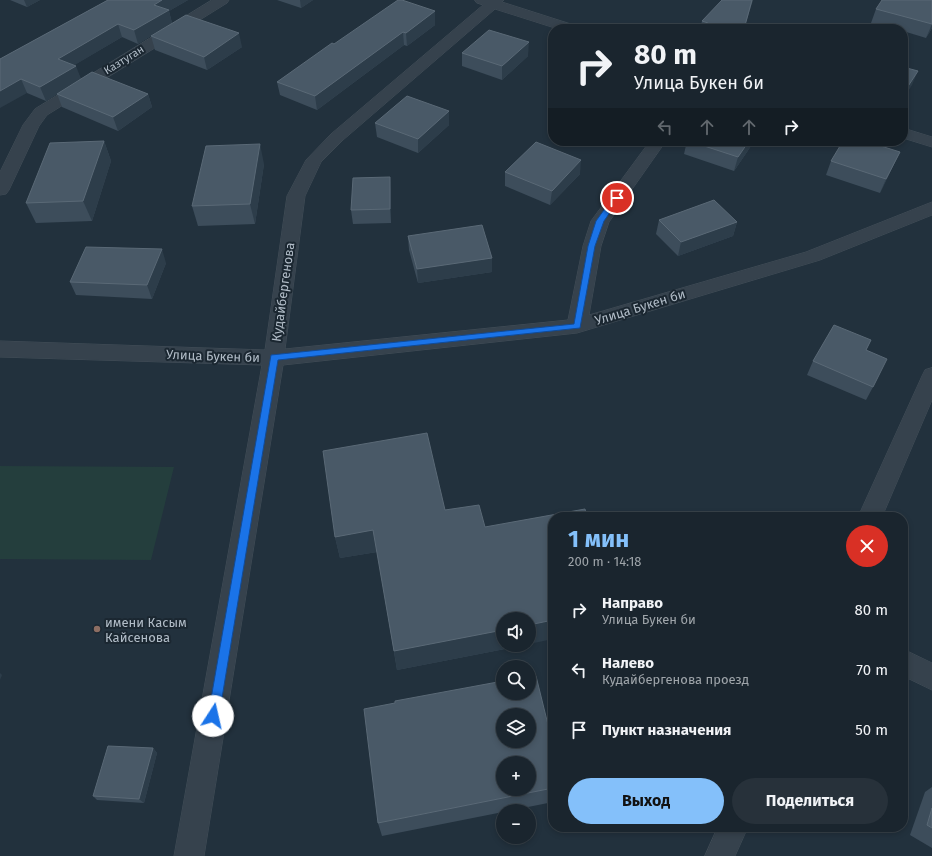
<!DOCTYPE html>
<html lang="ru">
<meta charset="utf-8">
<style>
body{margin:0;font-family:"Fira Sans",sans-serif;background:#27313a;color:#f1f3f6;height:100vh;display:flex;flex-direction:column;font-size:15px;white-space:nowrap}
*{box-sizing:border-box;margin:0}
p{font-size:13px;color:#9fa5aa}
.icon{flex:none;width:22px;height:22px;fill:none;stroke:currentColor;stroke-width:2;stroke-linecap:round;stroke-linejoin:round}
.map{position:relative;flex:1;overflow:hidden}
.details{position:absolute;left:548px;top:512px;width:360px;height:320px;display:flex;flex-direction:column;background:#1a252e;border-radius:16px;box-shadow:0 2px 6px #0003,0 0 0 1px #38424a}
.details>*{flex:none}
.banner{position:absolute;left:548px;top:24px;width:360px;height:122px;border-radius:16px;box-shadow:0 2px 6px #0003,0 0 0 1px #38424a;background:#1a252e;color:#f1f3f6;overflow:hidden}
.fabs{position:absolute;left:496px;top:612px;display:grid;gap:8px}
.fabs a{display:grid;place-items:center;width:40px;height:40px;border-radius:50%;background:#1a252e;box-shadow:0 2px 6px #0003,0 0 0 1px #38424a;font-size:20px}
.pin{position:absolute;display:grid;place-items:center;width:34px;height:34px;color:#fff;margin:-17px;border:2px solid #fff;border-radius:50%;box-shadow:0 1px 4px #0007}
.me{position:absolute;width:44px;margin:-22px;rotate:10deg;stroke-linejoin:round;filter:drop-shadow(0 0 3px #0008)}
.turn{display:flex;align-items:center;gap:14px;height:84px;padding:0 20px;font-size:18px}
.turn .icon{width:52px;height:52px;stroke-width:2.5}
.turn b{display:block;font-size:28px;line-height:34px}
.lanes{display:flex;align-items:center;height:38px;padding:0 20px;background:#0003;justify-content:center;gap:20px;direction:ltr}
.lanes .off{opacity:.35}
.round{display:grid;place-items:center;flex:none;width:42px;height:42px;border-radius:21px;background:#27313a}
.overview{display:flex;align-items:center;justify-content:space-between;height:68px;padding:0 20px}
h1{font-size:24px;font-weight:700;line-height:30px;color:#84c0fa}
.button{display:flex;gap:8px;margin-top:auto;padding:8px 20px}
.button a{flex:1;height:46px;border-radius:24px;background:#84c0fa;color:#111;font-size:16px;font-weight:700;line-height:46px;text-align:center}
.button a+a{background:#27313a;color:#f1f3f6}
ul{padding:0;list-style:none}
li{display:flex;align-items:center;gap:12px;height:60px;padding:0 20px}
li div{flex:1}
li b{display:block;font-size:15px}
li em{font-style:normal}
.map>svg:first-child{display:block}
</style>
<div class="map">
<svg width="932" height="856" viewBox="0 0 932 856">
<rect width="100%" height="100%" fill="#22313d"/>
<!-- green -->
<path fill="#243e3d" d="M0,466L174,467L151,560L0,559Z"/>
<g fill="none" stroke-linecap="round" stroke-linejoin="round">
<defs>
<g id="minor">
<path d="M212,0H229L227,3L47,115L39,126L9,190L6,194L0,195V172L23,125L35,109Z"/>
<path d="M475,0H504L502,2L577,26L579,29H558L495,9L343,140L321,162L305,196L285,349L568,320L583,246L591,221L650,141H666L609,222L601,246L589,315L806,252L932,202V215L820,260L577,333L283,365L204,856H174L262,365L0,357V341L265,350L287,196L306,160L331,134L483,5L477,3Z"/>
<path d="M903,128L932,137V147L903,138Z"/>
<path d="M932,368V400L882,517H858L922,376L925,370Z"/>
<path d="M903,649L932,663V690L903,676Z"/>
<path d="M718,827H748L735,856H705Z"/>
</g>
</defs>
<!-- minor casing -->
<use href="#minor" stroke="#424e58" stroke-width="1"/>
<!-- minor -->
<use href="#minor" fill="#36424d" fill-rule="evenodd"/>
</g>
<!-- wall -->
<g fill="#3d4d5b">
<path d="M10,0H40L27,7Z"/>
<path d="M108,0H188L169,11L172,23L138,44L122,37L74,65L81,79L148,94L152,107L118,131L62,107L57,94L46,101L27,93L0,59Z"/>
<path d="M277,0H313L301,8Z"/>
<path d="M753,0L744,29H700L702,21Z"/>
<path d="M932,0V28L926,38L903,31V29H894L871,23L876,9Z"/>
<path d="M435,11V25L407,46L404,45L317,110L280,95L277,82L334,44Z"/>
<path d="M151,36L242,47L207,70L155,50Z"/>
<path d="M462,53L528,56L502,80L462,66Z"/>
<path d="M449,111V125L418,153L377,137L375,123Z"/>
<path d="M104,141L111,161L92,221L36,223L26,203Z"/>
<path d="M687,141H753L751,146L734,171L684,154Z"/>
<path d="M900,152L880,193L826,175L831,161Z"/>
<path d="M264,164L255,224L198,226L192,206Z"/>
<path d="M505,172L580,174L550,205L505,186Z"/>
<path d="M391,191V223L353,224L351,210Z"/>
<path d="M659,220L737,222L733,236L678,256L656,234Z"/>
<path d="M408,236L492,258V272L418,283L409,250Z"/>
<path d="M166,263L152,299L76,295L70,282Z"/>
<path d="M871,340L866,350L873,387L866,400L807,375L813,361Z"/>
<path d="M445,510L503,645H525L397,670L377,552L340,558L335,537Z"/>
<path d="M395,703L553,745V802L508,811H503V812L382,836L378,823Z"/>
<path d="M153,748L157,753L144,803L97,800L93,796Z"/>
<path d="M932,787V848L910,835L925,792Z"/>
</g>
<!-- shaded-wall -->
<g fill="#2d3d4a">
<path d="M24,0H40L27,7Z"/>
<path d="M162,0H188L169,11L172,23L138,44L134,30L154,5Z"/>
<path d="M300,0H313L301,8Z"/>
<path d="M435,11V25L407,46L406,33Z"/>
<path d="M118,24L122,37L63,72L58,59Z"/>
<path d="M932,24V28L926,38Z"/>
<path d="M403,32L404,45L317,110L315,96Z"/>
<path d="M239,33L242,47L207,70L204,57Z"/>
<path d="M529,42L528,56L502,80V66Z"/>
<path d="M76,66L81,79L46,101L40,87Z"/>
<path d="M918,71L912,85L903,99V94Z"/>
<path d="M21,79L27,93L0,108V91Z"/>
<path d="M148,94L152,107L118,131L113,117Z"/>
<path d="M449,111V125L418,153V139Z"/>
<path d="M104,141L111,161L92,221L83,201Z"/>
<path d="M749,141H753L751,146L734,171L738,157Z"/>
<path d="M260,144L264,164L255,224L250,204Z"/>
<path d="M900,152L893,166L880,193L886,179Z"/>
<path d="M581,160L580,174L550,205L552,191Z"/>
<path d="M390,177L391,191V223L390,209Z"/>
<path d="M737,222L733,236L678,256L681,242Z"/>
<path d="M162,249L166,263L152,299L147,285Z"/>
<path d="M492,258V272L418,283L417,269Z"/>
<path d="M373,530L377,552L340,558L335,537Z"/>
<path d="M553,620V639L529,644V625Z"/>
<path d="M503,630V645H525L397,670L394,651Z"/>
<path d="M0,673L2,675L0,680Z"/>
<path d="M153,748L157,753L144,803L139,799Z"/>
</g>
<!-- building -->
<g fill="#495967" stroke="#5a6976" fill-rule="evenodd">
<path d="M108,0H162L154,5L169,10L134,30L118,24L58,59L76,66L40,87L21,79L0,91V59Z"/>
<path d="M398,0H402L435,11L406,33L403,32L315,96L277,82L332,43L334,44Z"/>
<path d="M722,0H752L744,29H702L708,23L702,21Z"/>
<path d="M882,0H932V24L876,9Z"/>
<path d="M186,15L239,33L204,57L151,36Z"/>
<path d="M489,30L529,42L502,66L462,53Z"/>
<path d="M903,67L918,71L903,94Z"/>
<path d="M92,72L148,94L113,117L57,94Z"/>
<path d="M407,96L449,111L418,139L375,123Z"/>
<path d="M104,141L83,201L26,203L50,143Z"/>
<path d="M689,141H749L738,157Z"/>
<path d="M843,141H865L900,152L886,179L831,161Z"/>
<path d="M536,142L581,160L552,191L505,172Z"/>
<path d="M260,144L250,204L192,206L206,146Z"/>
<path d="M390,177V209L351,210L353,178Z"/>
<path d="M714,200L737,222L681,242L659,220Z"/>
<path d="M482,225L492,258L417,269L408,236Z"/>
<path d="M86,247L162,249L147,285L70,282Z"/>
<path d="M834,325L871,340L866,350L887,359L873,387L813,361Z"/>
<path d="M427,433L445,510L479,505L485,527L585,509L587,517H553V620L529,625V619H503V630L394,651L373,530L335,537L323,451Z"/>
<path d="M536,676L553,745V788L378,823L364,709L395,703V701L503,681V693H529V677ZM503,715H529V741H503ZM503,763H529V789H503Z"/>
<path d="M108,746L153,748L139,799L93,796Z"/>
<path d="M932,808V828L927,825Z"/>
</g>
<!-- route -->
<path fill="#1a73e8" stroke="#114b97" d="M614,196H617L620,198L604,221L595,246L580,328L278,360L219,716L217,720L213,721L209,720L208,716L271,355L574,324L588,246L596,221Z"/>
<!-- markers -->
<circle fill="#8d6e63" stroke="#1b2731" stroke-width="1.5" cx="97" cy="629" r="4"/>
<g text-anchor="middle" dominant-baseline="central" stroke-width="4" stroke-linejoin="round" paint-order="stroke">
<!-- far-street labels -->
<g font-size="11" fill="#b2bdc8" stroke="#1b2731">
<text transform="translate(124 60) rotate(-32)">Казтуган</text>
</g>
<!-- street labels -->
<g font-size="13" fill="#b2bdc8" stroke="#1b2731">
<text transform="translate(283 292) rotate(-82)">Кудайбергенова</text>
<text transform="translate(640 307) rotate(-17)">Улица Букен би</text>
<text transform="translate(213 356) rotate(2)">Улица Букен би</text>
</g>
<!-- poi labels -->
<g font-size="13" fill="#b2bdc8" stroke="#1b2731" text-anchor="start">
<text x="105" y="622">имени Касым<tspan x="105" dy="15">Кайсенова</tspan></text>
</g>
</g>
</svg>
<div class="fabs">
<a><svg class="icon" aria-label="sound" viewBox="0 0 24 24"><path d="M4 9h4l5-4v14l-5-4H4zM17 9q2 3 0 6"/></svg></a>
<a><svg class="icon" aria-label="search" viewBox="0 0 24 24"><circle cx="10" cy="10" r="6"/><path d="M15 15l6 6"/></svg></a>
<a><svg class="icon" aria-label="layers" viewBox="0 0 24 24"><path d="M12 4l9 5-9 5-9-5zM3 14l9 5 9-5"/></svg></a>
<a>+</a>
<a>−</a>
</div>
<div class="pin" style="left:617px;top:198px;background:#d93025"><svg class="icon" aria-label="arrive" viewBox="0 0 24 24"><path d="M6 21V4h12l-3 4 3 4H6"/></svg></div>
<svg class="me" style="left:213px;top:716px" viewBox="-20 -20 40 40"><circle r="19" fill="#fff"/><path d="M0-13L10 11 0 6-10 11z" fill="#1a73e8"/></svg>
<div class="banner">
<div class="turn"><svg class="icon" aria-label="right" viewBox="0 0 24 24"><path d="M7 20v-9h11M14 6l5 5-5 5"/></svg><div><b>80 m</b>Улица Букен би</div></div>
<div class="lanes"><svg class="icon off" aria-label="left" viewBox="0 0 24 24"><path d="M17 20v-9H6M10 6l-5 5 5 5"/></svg><svg class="icon off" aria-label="ahead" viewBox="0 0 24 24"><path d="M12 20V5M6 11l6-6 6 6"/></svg><svg class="icon off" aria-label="ahead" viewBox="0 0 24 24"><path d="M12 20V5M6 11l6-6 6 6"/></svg><svg class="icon" aria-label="right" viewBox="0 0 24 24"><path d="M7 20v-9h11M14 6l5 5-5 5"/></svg></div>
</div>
<section class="details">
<div class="overview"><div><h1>1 мин</h1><p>200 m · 14:18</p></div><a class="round" style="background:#d93025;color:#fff"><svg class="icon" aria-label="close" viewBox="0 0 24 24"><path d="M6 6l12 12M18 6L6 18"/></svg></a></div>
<ul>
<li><svg class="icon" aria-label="right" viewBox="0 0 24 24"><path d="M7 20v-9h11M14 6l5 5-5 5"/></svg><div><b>Направо</b><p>Улица Букен би</p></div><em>80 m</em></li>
<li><svg class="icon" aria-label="left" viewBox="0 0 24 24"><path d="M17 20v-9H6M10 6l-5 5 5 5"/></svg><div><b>Налево</b><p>Кудайбергенова проезд</p></div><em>70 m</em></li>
<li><svg class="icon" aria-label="arrive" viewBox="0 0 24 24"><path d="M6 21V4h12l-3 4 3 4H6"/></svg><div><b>Пункт назначения</b></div><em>50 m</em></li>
</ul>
<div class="button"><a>Выход</a><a>Поделиться</a></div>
</section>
</div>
